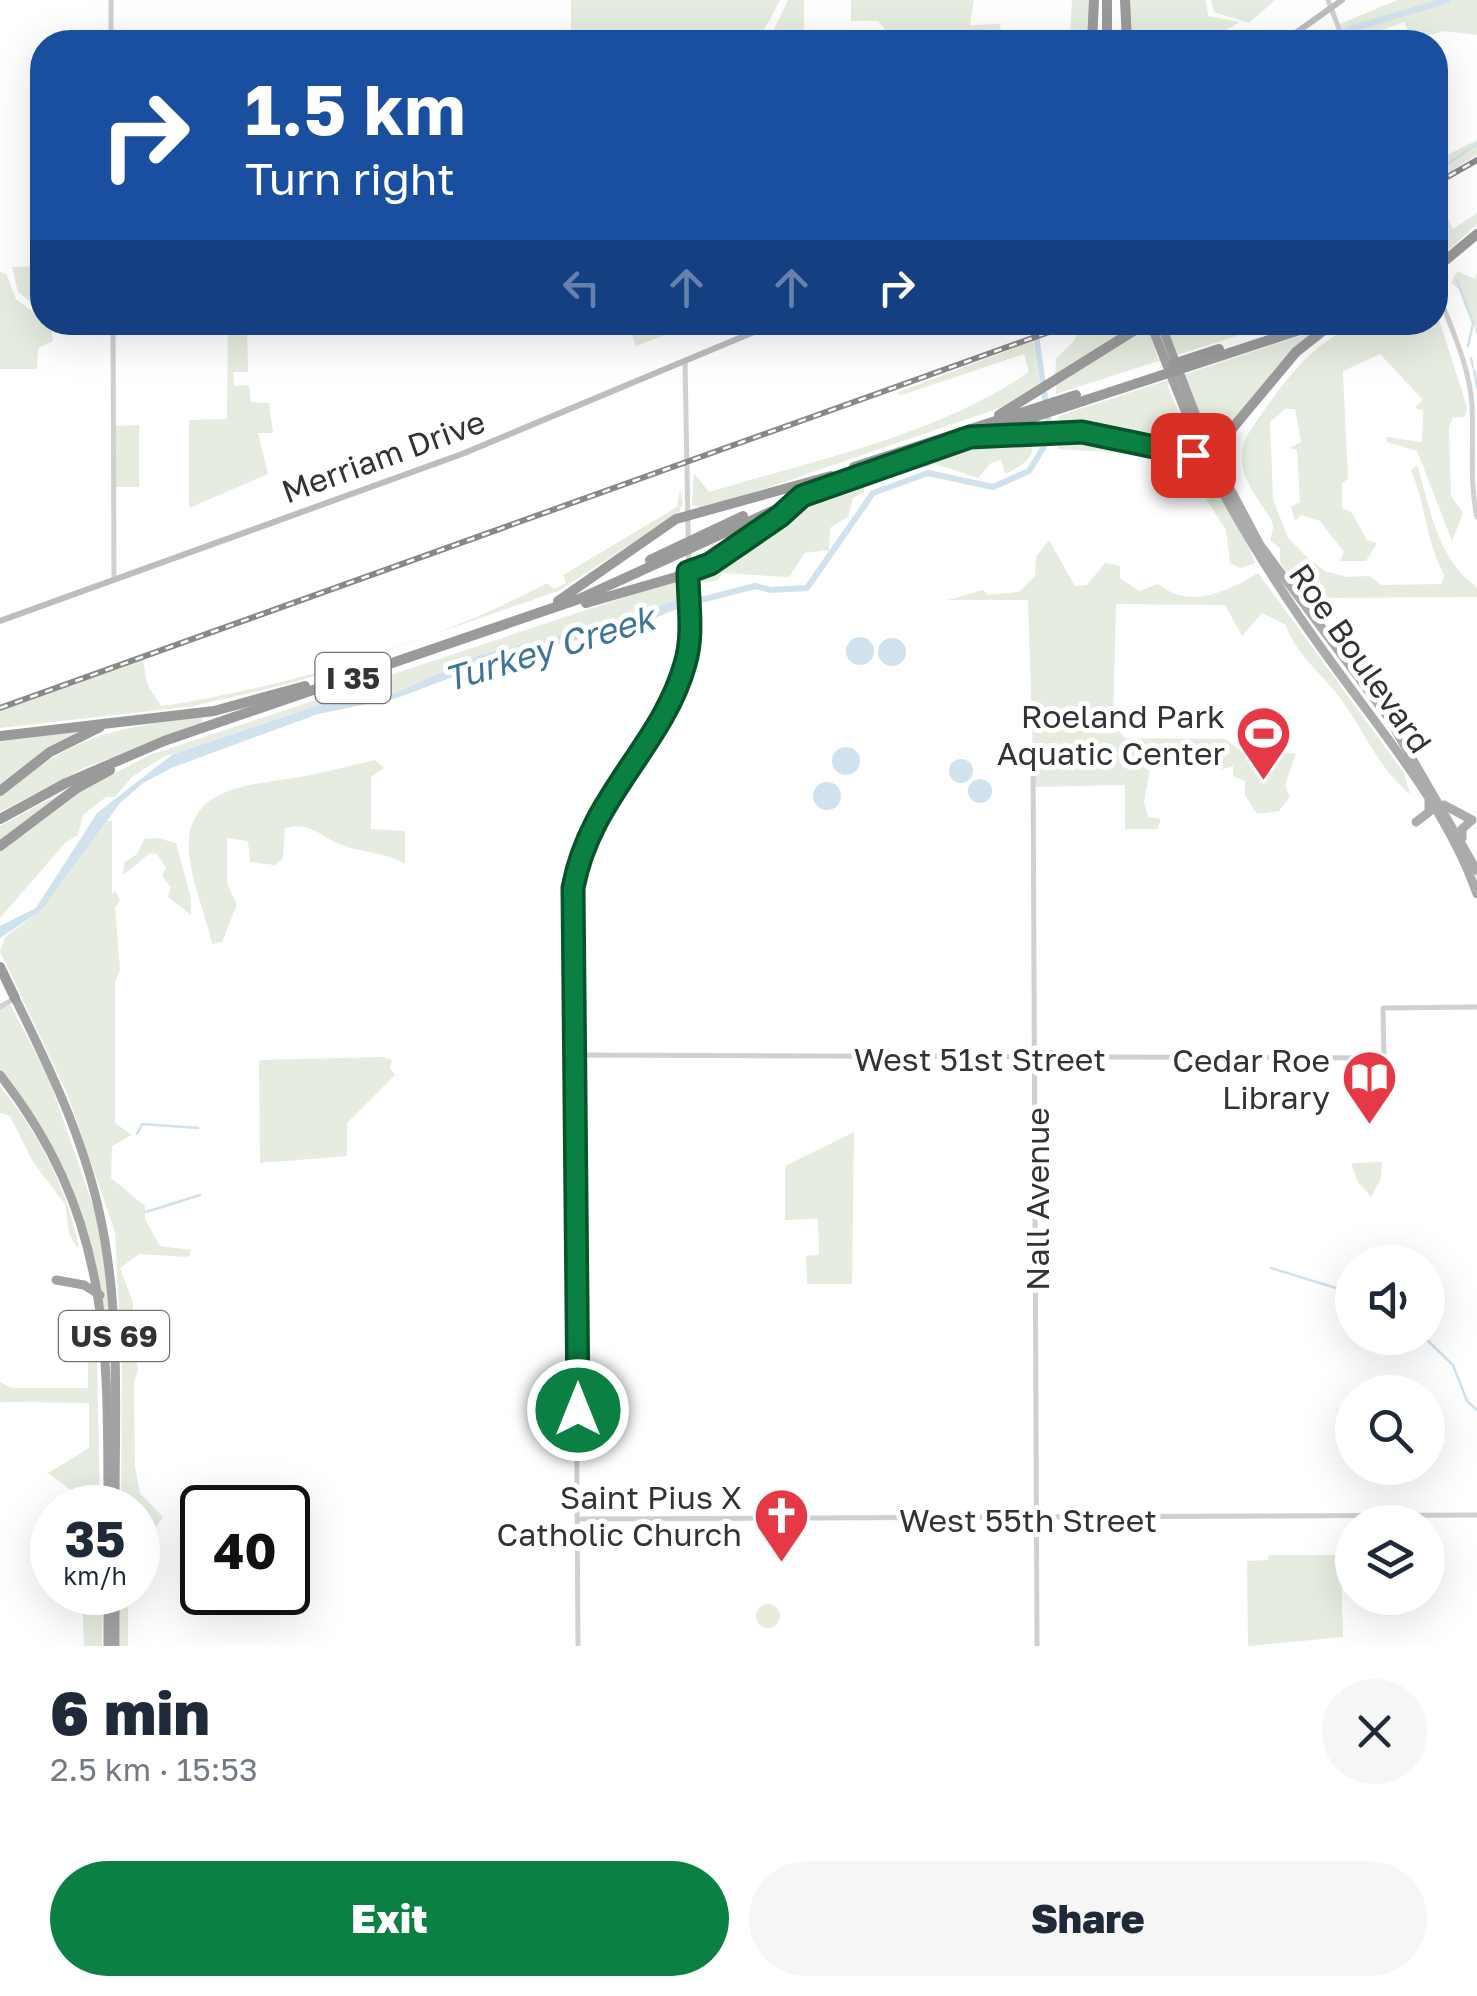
<!DOCTYPE html>
<meta charset="utf-8">
<style>
body{margin:0;font-family:"Golos Text",sans-serif;background:#f6f6f7;color:#1f2937;height:100vh;display:flex;flex-direction:column;font-size:38px;white-space:nowrap}
*{box-sizing:border-box;margin:0}
p{font-size:32px;color:#747a83}
.icon{flex:none;width:55px;height:55px;fill:none;stroke:currentColor;stroke-width:2;stroke-linecap:round;stroke-linejoin:round}
.map{position:relative;height:1646px;overflow:hidden}
.drawer{display:flex;flex-direction:column;background:#fff;flex:1}
.drawer>*{flex:none}
.guide{position:absolute;left:30px;top:30px;width:1418px;height:305px;border-radius:40px;box-shadow:0 10px 40px #0002;background:#1a4fa0;color:#fff;overflow:hidden}
.controls{position:absolute;left:1335px;top:1245px;display:grid;gap:20px}
.controls a{display:grid;place-items:center;width:110px;height:110px;border-radius:50%;background:#fff;box-shadow:0 10px 40px #0002;font-size:50px}
.speed{position:absolute;left:30px;top:1485px;display:flex;gap:20px;font-size:50px;font-weight:700;text-align:center}
.speed>*{display:grid;place-content:center;width:130px;height:130px;border-radius:50%;background:#fff;box-shadow:0 10px 40px #0002;line-height:1}
.speed small{font-size:25px;font-weight:400}
.speed .limit{border:5px solid #111;border-radius:15px;background:#fff;color:#111}
.pin{position:absolute;display:grid;place-items:center;width:85px;height:85px;color:#fff;margin:-42px;border-radius:20px;box-shadow:0 5px 15px #0006}
.me{position:absolute;width:110px;margin:-55px;rotate:0deg;stroke-linejoin:round;filter:drop-shadow(0 0 8px #0008)}
.turn{display:flex;align-items:center;gap:35px;height:210px;padding:0 50px;font-size:45px}
.turn .icon{width:130px;height:130px;stroke-width:2.5}
.turn b{display:block;font-size:70px;line-height:85px}
.lanes{display:flex;align-items:center;height:95px;padding:0 50px;background:#0003;justify-content:center;gap:50px;direction:ltr}
.lanes .off{opacity:.35}
.round{display:grid;place-items:center;flex:none;width:105px;height:105px;border-radius:52px;background:#f6f6f7}
.overview{display:flex;align-items:center;justify-content:space-between;height:170px;padding:0 50px}
h1{font-size:60px;font-weight:800;line-height:75px}
.button{display:flex;gap:20px;margin-top:auto;padding:20px 50px}
.button a{flex:1;height:115px;border-radius:60px;background:#0b8043;color:#fff;font-size:40px;font-weight:800;line-height:115px;text-align:center}
.button a+a{background:#f6f6f7;color:#1f2937}
.map>svg:first-child{display:block}
</style>
<div class="map">
<svg width="1477" height="1646" viewBox="0 0 1477 1646">
<rect width="100%" height="100%" fill="#fff"/>
<!-- green -->
<g fill="#e6ecdf">
<path d="M571,0H780L758,42H571Z"/>
<path d="M788,0H804V42H768Z"/>
<path d="M851,0H974L970,25L1000,24L1002,42H896L878,21H851Z"/>
<path d="M1072,0H1091L1090,42H1070Z"/>
<path d="M1128,0H1206L1208,16L1240,22L1219,34V42H1130Z"/>
<path d="M1211,0H1275L1249,23L1214,12Z"/>
<path d="M1397,0H1477V35L1443,31L1413,40L1404,22L1347,42L1340,24Z"/>
<path d="M1477,140V155L1435,181V161Z"/>
<path d="M1445,213L1453,229L1477,213V224L1435,262L1446,236L1441,215Z"/>
<path d="M42,266V310L18,292L12,267Z"/>
<path d="M1457,271L1475,279L1477,271V335L1460,290L1451,283Z"/>
<path d="M0,272L6,274L16,299L51,326L53,341L38,348L37,369H0Z"/>
<path d="M1435,307L1467,407L1465,417L1453,418L1449,427L1451,496L1463,513L1452,541L1417,451L1387,442L1386,437L1422,442L1423,411L1415,408L1423,400L1380,354L1343,371L1348,479L1342,483V508L1352,513L1367,540L1377,543L1366,561H1340L1344,552L1320,521L1301,515L1295,521L1291,507L1300,502L1297,450L1290,448L1301,442L1295,409H1285L1270,422L1273,499L1288,538L1307,557L1325,571L1347,577L1369,576L1382,585L1442,584L1444,575C1426,541 1426,506 1411,470L1417,465C1431,510 1437,559 1477,587V597L1319,598L1297,568L1300,591L1280,562V548L1271,541C1270,536 1273,532 1273,527C1274,515 1242,488 1242,460C1241,439 1252,428 1263,412C1288,376 1324,328 1373,322C1393,320 1415,322 1435,322Z"/>
<path d="M228,323H268L247,324L248,372H233L234,386L249,385L251,402L269,403L273,433H258L268,474L189,508V420L227,419Z"/>
<path d="M641,323V322L695,323L636,346L629,328Z"/>
<path d="M1096,323H1136L1055,377L1056,359L1074,341L1078,331Z"/>
<path d="M1164,323L1270,325L1056,394V383L1141,330L1149,331L1158,359L1174,353Z"/>
<path d="M1318,330L1221,437L1210,442L1185,378L1167,385L1196,450L1186,453L1127,436L1060,429L1059,416Z"/>
<path d="M1033,341L1040,386L1005,406L705,509L692,505L694,473L709,492C818,459 932,437 1029,372L1024,354L902,395L896,393Z"/>
<path d="M139,425V487H114V426Z"/>
<path d="M1060,435C1096,439 1160,444 1191,464C1213,477 1247,538 1255,563L1240,568L1230,563L1226,530L1190,474L1172,470L1158,455L1058,449Z"/>
<path d="M1031,436C1039,457 1021,466 1005,474L1001,460L991,463L978,478L935,464L865,483L864,492L853,498L848,517L830,528L829,550L805,553L789,577L722,573L718,580L704,583L699,579L693,585L697,577L817,498L971,446Z"/>
<path d="M680,489L683,503L679,513L558,591L296,682L194,706L0,728V711L143,660L147,684L161,706C285,688 437,642 547,583L554,589L566,583L563,575L677,507Z"/>
<path d="M1049,540L1075,586L1087,585L1105,563L1120,566V578L1139,591L1158,584C1191,610 1226,592 1258,573L1404,773L1410,794C1379,769 1364,731 1341,699C1323,675 1294,652 1286,625L1262,613L1242,636L1225,605L1116,604L1113,721L1124,738L1225,739L1251,758L1262,750L1296,754L1285,785L1290,797L1279,811L1257,814L1245,795V781L1233,776V766L1220,770L1204,749L1163,750L1162,768H1150L1144,803L1148,817L1161,819L1157,829H1125V785L1034,787L1028,600H948L983,590L988,595L1019,592L1035,576L1036,557Z"/>
<path d="M677,580L683,585L681,598L632,617L480,655L395,693L333,700L163,757L133,776L115,797H106L83,815L78,835L66,842L0,918V851L74,794L150,755Z"/>
<path d="M202,717L203,723L84,768L0,812V795C76,736 108,728 202,717Z"/>
<path d="M88,730L0,787V740Z"/>
<path d="M375,760L384,768L371,777V829L405,831V864C384,852 366,853 344,846C322,838 310,821 285,828L283,858L275,865L250,862L248,841L227,838V884L237,904L222,942L212,944C206,915 192,884 189,854C183,785 253,785 300,777C325,772 350,766 375,760Z"/>
<path d="M74,786L0,843V826Z"/>
<path d="M107,821H112V894L115,891L120,900L115,907L120,970L115,982V1123L132,1135L112,1146L111,1178L145,1206V1219L160,1246L191,1250L189,1257L139,1254L120,1268L133,1303L132,1347L138,1369L134,1383L135,1467L140,1493L163,1517L138,1552V1508L121,1507L122,1372L115,1232L68,1096L0,951L5,937L41,911Z"/>
<path d="M157,838L176,843L191,898V915L168,897L171,887L162,876L166,868L157,854L150,853L123,875L124,863L137,854L144,839Z"/>
<path d="M10,1004L48,1076L98,1220L110,1300L113,1507L108,1345L95,1263L85,1227L25,1103L0,1070V1010Z"/>
<path d="M384,1057L392,1060L390,1068L395,1075L347,1123V1156L260,1163L259,1060Z"/>
<path d="M0,1086C38,1132 69,1191 79,1250L69,1234L65,1204L33,1162L10,1116L0,1113Z"/>
<path d="M854,1132L852,1284H807L806,1256L819,1255L818,1219L785,1220V1166Z"/>
<path d="M1382,1162L1381,1178L1371,1197L1358,1182L1351,1163Z"/>
<path d="M88,1360H97L100,1507H82L72,1491L48,1473L89,1448V1403L0,1402V1382L11,1388H88Z"/>
<path d="M1269,1555H1341L1343,1637L1248,1646L1247,1561L1268,1560Z"/>
<path d="M82,1593H103L102,1646H84Z"/>
<path d="M119,1593H128V1646H120Z"/>
<circle cx="768" cy="1616" r="12"/>
</g>
<!-- water -->
<g fill="#cfe2ee">
<path d="M681,598L682,607L635,626L506,657L397,698L318,714L171,768L143,783L120,803L41,911L0,938V926L36,908L97,813L173,754L333,700L395,693L480,655L632,617Z"/>
<circle cx="860" cy="651" r="14"/>
<circle cx="892" cy="652" r="14"/>
<circle cx="846" cy="761" r="14"/>
<circle cx="961" cy="771" r="12"/>
<circle cx="980" cy="791" r="12"/>
<circle cx="827" cy="796" r="14"/>
</g>
<g fill="none" stroke-linecap="round" stroke-linejoin="round">
<!-- stream -->
<g stroke="#cfe2ee" stroke-width="2.5">
<path d="M1435,172L1477,144"/>
<path d="M1435,191L1441,206"/>
<path d="M1442,208V210"/>
<path d="M1444,214L1447,241"/>
<path d="M1457,281L1473,323L1468,346"/>
<path d="M1471,358L1473,367"/>
<path d="M1474,370L1477,387"/>
<path d="M137,1134L142,1124L198,1128"/>
<path d="M146,1212L200,1195"/>
<path d="M1271,1268L1349,1292"/>
<path d="M1425,1338L1453,1365L1467,1401L1477,1410"/>
</g>
<!-- river -->
<g stroke="#cfe2ee" stroke-width="6">
<path d="M1331,42L1350,29L1448,0"/>
<path d="M674,607L755,586L771,590L807,588L873,493L928,473L993,487L1029,471L1046,443L1049,425L1034,322"/>
</g>
<!-- tertiary -->
<g stroke="#d0d0d0" stroke-width="5">
<path d="M111,0V42"/>
<path d="M1328,0L1344,42"/>
<path d="M1435,285C1449,324 1470,365 1472,406C1474,444 1469,480 1477,517"/>
<path d="M113,322L114,579"/>
<path d="M1033,753L1037,1646"/>
<path d="M0,1007L15,998"/>
<path d="M576,1055L1384,1058L1383,1008L1477,1007"/>
<path d="M578,1519L1477,1515"/>
<path d="M578,1646L573,888C590,791 683,723 690,637L685,360"/>
</g>
<!-- secondary -->
<g stroke="#bdbdbd" stroke-width="6">
<path d="M1283,42L1342,0"/>
<path d="M0,621L462,454L778,322"/>
</g>
<!-- primary -->
<g stroke="#ababab" stroke-width="9">
<path d="M1208,447L1260,545L1388,717L1477,871"/>
<path d="M1201,451C1239,527 1285,599 1335,667C1387,739 1447,809 1477,894"/>
<path d="M1444,805L1472,820L1462,829V838"/>
<path d="M1416,822L1429,812V801"/>
</g>
<!-- trunk -->
<g stroke="#a2a2a2" stroke-width="9">
<path d="M1160,322L1208,447"/>
<path d="M1151,325L1201,451"/>
<path d="M15,998C49,1067 82,1135 99,1211C121,1308 115,1409 115,1508"/>
<path d="M0,1075C109,1214 108,1340 108,1508"/>
<path d="M56,1280L84,1285L100,1295"/>
<path d="M108,1592V1646"/>
<path d="M115,1592V1646"/>
</g>
<!-- motorway -->
<g stroke="#9a9a9a" stroke-width="10">
<path d="M1125,0L1127,42"/>
<path d="M1092,42L1094,0"/>
<path d="M1107,42V0"/>
<path d="M1435,269L1477,234"/>
<path d="M1273,332L1300,322"/>
<path d="M1173,364L1219,349"/>
<path d="M999,415L1135,330L1158,322"/>
<path d="M985,436C1062,431 1152,425 1214,478"/>
<path d="M1184,455L1221,442L1296,352L1334,322"/>
<path d="M854,467L1076,395"/>
<path d="M1229,489L1225,461L1230,432"/>
<path d="M650,560L743,516"/>
<path d="M558,601L676,519L831,476"/>
<path d="M586,603L697,571L793,504"/>
<path d="M0,736L214,711L305,686"/>
<path d="M0,791L50,752L100,727"/>
<path d="M0,819L66,783L164,741L579,599L836,482L1324,322"/>
<path d="M0,846L77,788L110,770"/>
<path d="M0,967L15,998"/>
</g>
<defs>
<g id="rail">
<path d="M1435,111V143"/>
<path d="M1435,184L1477,160"/>
<path d="M0,708L1077,322"/>
</g>
</defs>
<!-- rail casing -->
<use href="#rail" stroke="#888" stroke-width="6"/>
<!-- rail -->
<use href="#rail" stroke="#fff" stroke-width="2.5" stroke-dasharray="8" stroke-linecap="butt"/>
</g>
<g fill="none" stroke-linecap="round" stroke-linejoin="round">
<defs>
<path id="route" d="M578,1410L573,888C590,796 662,746 685,664C694,635 688,603 688,572L710,564L780,516L802,496L970,437L1082,432L1193,455"/>
</defs>
<!-- route casing -->
<use href="#route" stroke="#07532c" stroke-width="25"/>
<!-- route -->
<use href="#route" stroke="#0b8043" stroke-width="18"/>
</g>
<!-- icons -->
<defs>
<symbol id="stadium-pin" viewBox="-11 -11 22 30"><path d="M0 17L-7.5 6A9.5 9.5 0 1 1 7.5 6Z" fill="#e63946" stroke="#fff"/><path d="M0-5a6.5 5 0 1 0 0 10a6.5 5 0 1 0 0-10ZM-3.5-1.8h7v3.6h-7Z" fill="#fff"/></symbol>
<symbol id="library-pin" viewBox="-11 -11 22 30"><path d="M0 17L-7.5 6A9.5 9.5 0 1 1 7.5 6Z" fill="#e63946" stroke="#fff"/><path d="M-6-4Q-3-5.5-.7-3.5V5Q-3 3-6 4ZM6-4Q3-5.5 .7-3.5V5Q3 3 6 4Z" fill="#fff"/></symbol>
<symbol id="church-pin" viewBox="-11 -11 22 30"><path d="M0 17L-7.5 6A9.5 9.5 0 1 1 7.5 6Z" fill="#e63946" stroke="#fff"/><path d="M-1.2-6h2.4v3.5h3.3v2.4h-3.3V6h-2.4V-.1h-3.3v-2.4h3.3Z" fill="#fff"/></symbol>
</defs>
<g fill-rule="evenodd">
<use href="#stadium-pin" x="1232" y="702" width="63" height="86"/>
<use href="#library-pin" x="1338" y="1046" width="63" height="86"/>
<use href="#church-pin" x="750" y="1484" width="63" height="86"/>
</g>
<g text-anchor="middle" dominant-baseline="central" stroke-width="10" stroke-linejoin="round" paint-order="stroke">
<!-- shield labels -->
<g fill="#fff" stroke="#707070" stroke-width="2.5">
<rect x="315.5" y="653" width="75" height="50" rx="8"/>
<rect x="59" y="1311" width="110" height="50" rx="8"/>
</g>
<g font-size="30" font-weight="bold" fill="#333">
<text x="353" y="678">I 35</text>
<text x="114" y="1336">US 69</text>
</g>
<!-- street labels -->
<g font-size="32" fill="#333" stroke="#fff">
<text transform="translate(383 456) rotate(-20)">Merriam Drive</text>
<text transform="translate(1361 658) rotate(55)">Roe Boulevard</text>
<text x="980" y="1059">West 51st Street</text>
<text transform="translate(1037 1199) rotate(-90)">Nall Avenue</text>
<text x="1028" y="1520">West 55th Street</text>
</g>
<!-- poi labels -->
<g font-size="32" fill="#333" stroke="#fff" text-anchor="end">
<text x="1225" y="716">Roeland Park<tspan x="1225" dy="37">Aquatic Center</tspan></text>
<text x="1330" y="1060">Cedar Roe<tspan x="1330" dy="37">Library</tspan></text>
<text x="742" y="1497">Saint Pius X<tspan x="742" dy="37">Catholic Church</tspan></text>
</g>
<!-- water labels -->
<g font-size="35" font-style="italic" fill="#3f7597" stroke="#fff">
<text transform="translate(549 648) rotate(-17)">Turkey Creek</text>
</g>
</g>
</svg>
<div class="controls">
<a><svg class="icon" aria-label="sound" viewBox="0 0 24 24"><path d="M4 9h4l5-4v14l-5-4H4zM17 9q2 3 0 6"/></svg></a>
<a><svg class="icon" aria-label="search" viewBox="0 0 24 24"><circle cx="10" cy="10" r="6"/><path d="M15 15l6 6"/></svg></a>
<a><svg class="icon" aria-label="layers" viewBox="0 0 24 24"><path d="M12 4l9 5-9 5-9-5zM3 14l9 5 9-5"/></svg></a>
</div>
<div class="speed"><div>35<small>km/h</small></div><div class="limit">40</div></div>
<div class="pin" style="left:1193px;top:455px;background:#d93025"><svg class="icon" aria-label="arrive" viewBox="0 0 24 24"><path d="M6 21V4h12l-3 4 3 4H6"/></svg></div>
<svg class="me" style="left:578px;top:1410px" viewBox="-20 -20 40 40"><circle r="17" fill="#0b8043" stroke="#fff" stroke-width="3"/><path d="M0-11L8 9 0 5-8 9z" fill="#fff"/></svg>
<div class="guide">
<div class="turn"><svg class="icon" aria-label="right" viewBox="0 0 24 24"><path d="M7 20v-9h11M14 6l5 5-5 5"/></svg><div><b>1.5 km</b>Turn right</div></div>
<div class="lanes"><svg class="icon off" aria-label="left" viewBox="0 0 24 24"><path d="M17 20v-9H6M10 6l-5 5 5 5"/></svg><svg class="icon off" aria-label="ahead" viewBox="0 0 24 24"><path d="M12 20V5M6 11l6-6 6 6"/></svg><svg class="icon off" aria-label="ahead" viewBox="0 0 24 24"><path d="M12 20V5M6 11l6-6 6 6"/></svg><svg class="icon" aria-label="right" viewBox="0 0 24 24"><path d="M7 20v-9h11M14 6l5 5-5 5"/></svg></div>
</div>
</div>
<section class="drawer">
<div class="overview"><div><h1>6 min</h1><p>2.5 km · 15:53</p></div><a class="round"><svg class="icon" aria-label="close" viewBox="0 0 24 24"><path d="M6 6l12 12M18 6L6 18"/></svg></a></div>
<div class="button"><a>Exit</a><a>Share</a></div>
</section>
